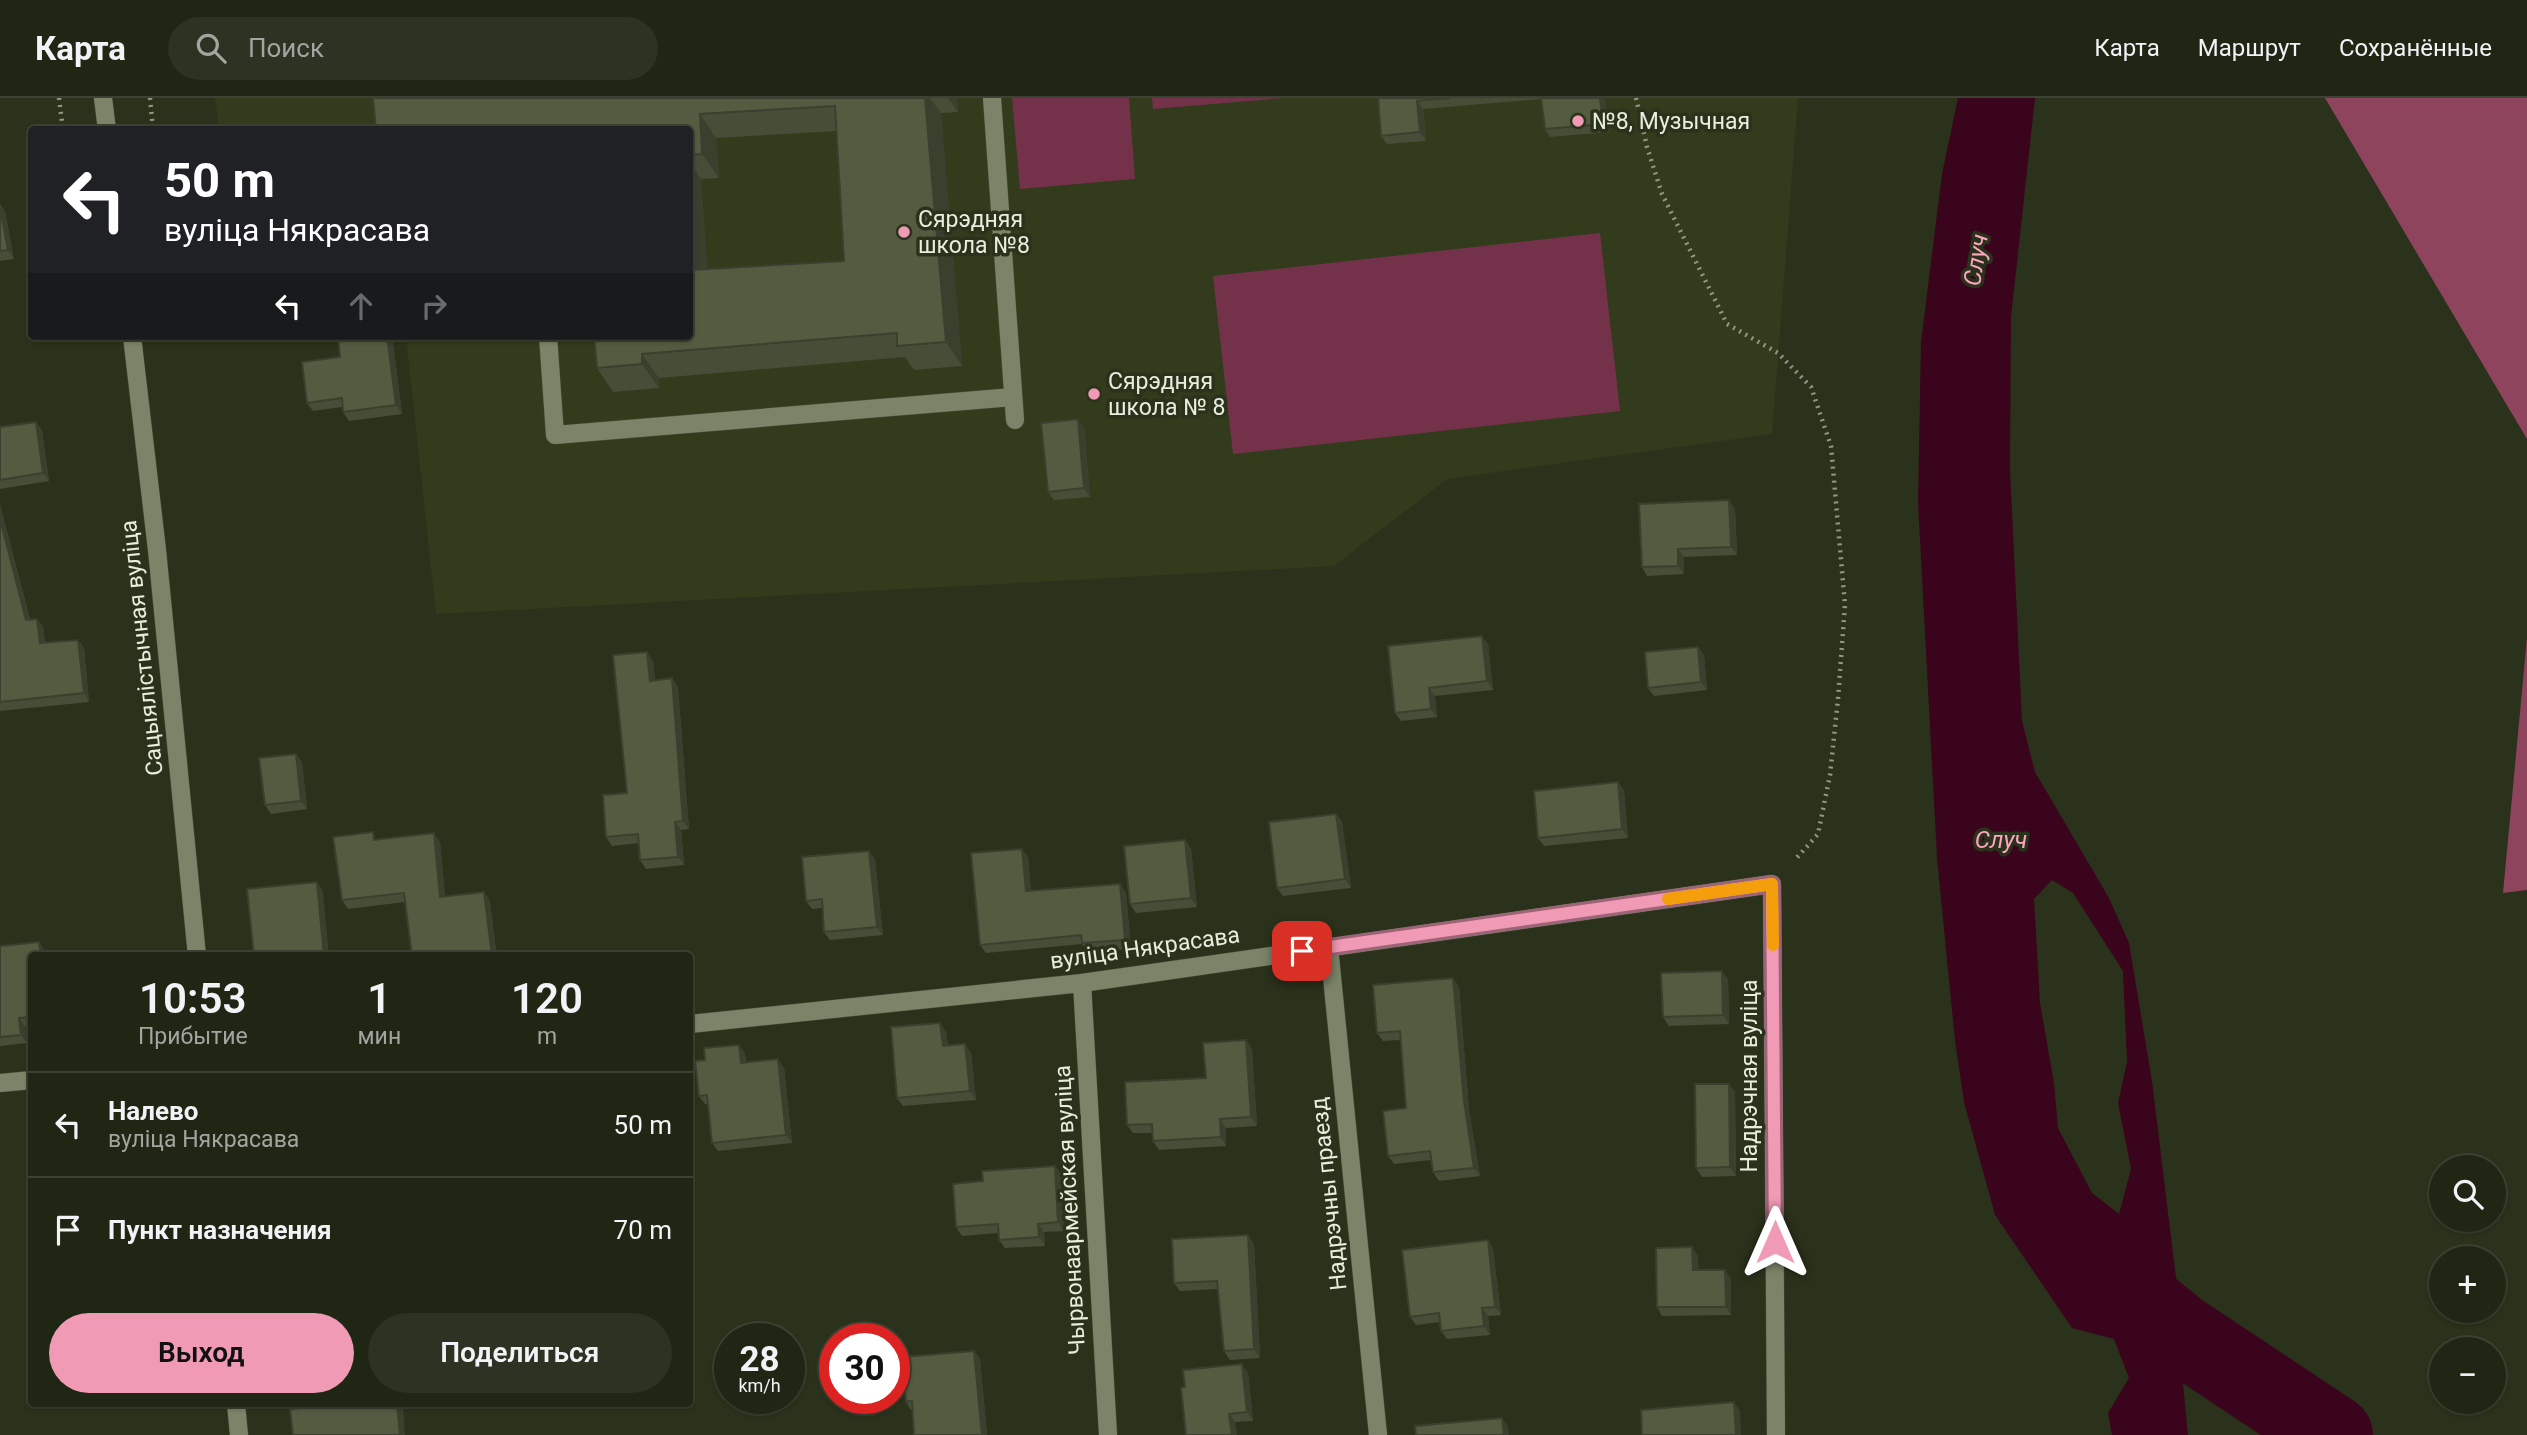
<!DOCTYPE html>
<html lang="ru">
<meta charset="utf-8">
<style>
body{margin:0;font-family:Roboto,sans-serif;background:#2d3222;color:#f1f3f6;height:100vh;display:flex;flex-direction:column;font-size:26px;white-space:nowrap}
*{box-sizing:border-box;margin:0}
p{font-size:23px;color:#a2a5a0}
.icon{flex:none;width:38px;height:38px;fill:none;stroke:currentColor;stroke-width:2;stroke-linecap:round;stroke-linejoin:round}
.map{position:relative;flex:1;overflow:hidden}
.panel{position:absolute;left:28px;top:854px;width:665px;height:455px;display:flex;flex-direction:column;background:#202614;border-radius:7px;box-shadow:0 2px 5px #0004,0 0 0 2px #3d4334}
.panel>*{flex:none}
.guide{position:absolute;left:28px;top:28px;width:665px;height:214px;border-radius:7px;box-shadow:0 2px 5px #0004,0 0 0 2px #3d4334;background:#202124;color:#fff;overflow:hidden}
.fabs{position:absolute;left:2429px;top:1057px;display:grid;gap:14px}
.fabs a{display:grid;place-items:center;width:77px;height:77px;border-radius:50%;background:#202614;box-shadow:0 2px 5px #0004,0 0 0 2px #3d4334;font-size:35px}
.speed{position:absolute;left:714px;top:1225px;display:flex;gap:14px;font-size:35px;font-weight:700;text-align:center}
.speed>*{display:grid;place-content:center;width:91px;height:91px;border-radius:50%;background:#202614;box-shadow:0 2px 5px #0004,0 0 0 2px #3d4334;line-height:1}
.speed small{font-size:18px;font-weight:400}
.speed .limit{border:10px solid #d22;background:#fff;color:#111}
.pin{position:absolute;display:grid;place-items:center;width:60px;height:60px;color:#fff;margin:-30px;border-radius:14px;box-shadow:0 4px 10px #0006}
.me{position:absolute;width:77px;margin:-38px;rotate:0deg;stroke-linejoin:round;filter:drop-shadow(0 0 5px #0008)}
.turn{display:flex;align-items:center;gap:24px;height:147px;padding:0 21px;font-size:32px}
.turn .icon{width:91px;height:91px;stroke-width:2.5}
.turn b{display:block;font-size:49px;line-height:60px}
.lanes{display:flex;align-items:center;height:66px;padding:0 21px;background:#0003;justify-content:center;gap:35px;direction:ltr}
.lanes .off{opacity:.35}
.eta{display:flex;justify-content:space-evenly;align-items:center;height:119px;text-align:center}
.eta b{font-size:42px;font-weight:600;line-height:49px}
.button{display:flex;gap:14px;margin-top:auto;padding:14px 21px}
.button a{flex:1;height:80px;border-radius:42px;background:#f09ab5;color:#111;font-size:28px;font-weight:600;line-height:80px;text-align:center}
.button a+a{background:#2d3222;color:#f1f3f6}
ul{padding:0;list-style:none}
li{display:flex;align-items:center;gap:21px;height:105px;padding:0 21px;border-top:2px solid #3d4334}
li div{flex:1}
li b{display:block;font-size:26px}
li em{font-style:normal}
header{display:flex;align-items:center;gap:42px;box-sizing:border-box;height:98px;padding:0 35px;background:#202614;border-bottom:2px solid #3d4334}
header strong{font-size:33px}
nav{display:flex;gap:38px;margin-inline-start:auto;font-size:24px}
.search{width:490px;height:63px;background:#2d3222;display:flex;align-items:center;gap:18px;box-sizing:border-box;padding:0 24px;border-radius:38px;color:#a2a5a0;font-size:26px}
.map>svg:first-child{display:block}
</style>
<header>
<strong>Карта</strong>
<div class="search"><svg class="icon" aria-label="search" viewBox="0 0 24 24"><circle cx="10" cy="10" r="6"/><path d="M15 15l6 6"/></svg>Поиск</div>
<nav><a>Карта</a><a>Маршрут</a><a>Сохранённые</a></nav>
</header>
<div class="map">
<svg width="2527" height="1337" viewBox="0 0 2527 1337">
<rect width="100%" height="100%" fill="#2b321b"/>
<!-- built -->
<path fill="#323b1c" d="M215,0H1798L1772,336L1447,381L1334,468L436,516L406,238H690V32L219,31Z"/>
<!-- green -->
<g fill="#74324a">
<path d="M1012,0H1129L1135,81L1020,91Z"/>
<path d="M1152,0H1283L1153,11Z"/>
<path d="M1600,135L1620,313L1233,356L1213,178Z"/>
</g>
<!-- forest -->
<g fill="#8f445e">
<path d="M2325,0H2527V341Z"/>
<path d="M2527,540V792L2503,795Z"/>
</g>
<!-- water -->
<path fill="#39041c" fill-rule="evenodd" d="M1958,0H2035L2011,219L2010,371L2022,623L2035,674L2109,800L2129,845L2152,983L2181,1221L2178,1234L2188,1337H2112L2108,1315L2129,1280L2114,1241L2072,1230L1995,1117L1964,1004L1955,943L1937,760L1918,404L1921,244L1942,76ZM2052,782L2073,795L2123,873L2127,964L2118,1005L2131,1071L2119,1116L2092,1095L2058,1030L2054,985L2040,905L2034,801Z"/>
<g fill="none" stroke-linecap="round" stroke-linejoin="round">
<!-- river -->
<path stroke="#39041c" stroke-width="80" d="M2112,1180L2178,1234L2333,1337"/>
<defs>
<g id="lane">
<path d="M992,0L1015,322"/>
<path d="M548,238L555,337L1013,299"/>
</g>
<g id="street">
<path d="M1329,849L1378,1337"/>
<path d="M1082,885L1108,1337"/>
<path d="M690,926L1082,885L1772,786L1776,1337"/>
<path d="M0,985L32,982"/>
</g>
<g id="secondary">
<path d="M103,0L107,32"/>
<path d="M132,238L157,452L197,858"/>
<path d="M236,1306L239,1337"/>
</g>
</defs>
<!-- lane casing -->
<use href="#lane" stroke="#474d38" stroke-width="19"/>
<!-- street casing -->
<use href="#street" stroke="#474d38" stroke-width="19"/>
<!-- secondary casing -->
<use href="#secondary" stroke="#474d38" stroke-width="19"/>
<!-- path -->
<g stroke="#919785" stroke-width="4.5" stroke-dasharray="2 5" stroke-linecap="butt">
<path d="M59,0L63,32"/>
<path d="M150,0L153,32"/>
<path d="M1636,0L1647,49L1662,96L1727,226L1778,255L1811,289L1831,348L1845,507L1838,601L1830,677L1818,736L1794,763"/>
</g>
<!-- lane -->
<use href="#lane" stroke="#7b8469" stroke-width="18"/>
<!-- street -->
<use href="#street" stroke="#7b8469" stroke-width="18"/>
<!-- secondary -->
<use href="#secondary" stroke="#7b8469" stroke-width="18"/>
</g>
<!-- wall -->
<g fill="#474e38" fill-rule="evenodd">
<path d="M373,0H957L958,14L941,15L962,268L914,272L905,259L659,280V290L613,294L597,270L690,238V32ZM836,33L844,163L707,171L701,81L719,80L716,40Z"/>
<path d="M1378,0H1605L1609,34L1550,39L1545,31L1541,1L1423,11L1426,43L1387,46L1381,38Z"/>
<path d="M0,106L5,114L14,161L0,163Z"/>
<path d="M392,238L402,316L349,323L343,314L342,309L313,313L307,305L340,259Z"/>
<path d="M36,324L42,333L49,383L0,391V329Z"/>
<path d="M1084,329L1090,399L1054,402L1048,394Z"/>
<path d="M0,407L30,521H37L43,529L45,545L78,542L84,550L89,604L0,613Z"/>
<path d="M1735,411L1737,457L1684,459V476L1647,478L1642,469Z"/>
<path d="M1488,546L1493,592L1435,598L1437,619L1401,623L1395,615Z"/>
<path d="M1698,549L1704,557L1707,592L1654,598L1648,590Z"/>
<path d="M653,563L655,582L678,589L689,731L681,732L684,767L646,771L640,762L639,745L612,748L606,739L627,695Z"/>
<path d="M302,664L307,711L271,716L265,707Z"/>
<path d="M1618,684L1624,693L1628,740L1544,748L1538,740Z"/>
<path d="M1336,716L1342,724L1351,790L1283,798L1277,790Z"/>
<path d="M378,741L440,744L445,799L484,794L490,803L405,804L348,811L342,802Z"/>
<path d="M1185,742L1191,751L1197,809L1136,815L1130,806Z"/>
<path d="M1022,751L1028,759L1031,793L1120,786L1126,795L1131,851L1088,854L1082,846L986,855L980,847Z"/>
<path d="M869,753L875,762L883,837L830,842L824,834L822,810L812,811L806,803Z"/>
<path d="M0,848L45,853L32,858V928L25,929L27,945L0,948Z"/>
<path d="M1453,880L1459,889L1469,1012L1480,1078L1439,1083L1433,1074L1431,1062L1394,1066L1388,1058L1406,1010L1400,942L1383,943L1377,935Z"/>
<path d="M1728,881L1729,926L1669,928L1663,919Z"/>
<path d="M946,933L948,948L965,946L971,955L976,1002L903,1008L897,1000Z"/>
<path d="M1246,942L1252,951L1257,1028L1226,1030V1048L1159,1052L1153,1043L1152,1035H1133L1127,1027L1206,980Z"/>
<path d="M745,955L746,964L784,970L792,1045L718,1053L712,1045L708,1006H705L699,998Z"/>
<path d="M1729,986L1735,994L1736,1078L1702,1079L1696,1070Z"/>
<path d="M1061,1076L1064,1133L1044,1134L1045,1148L1005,1150L999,1142L998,1135L962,1138L956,1129L983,1083Z"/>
<path d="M1254,1146L1260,1260L1230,1262L1224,1253L1218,1191L1180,1193L1174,1185Z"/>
<path d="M1493,1151L1501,1217L1488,1218L1490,1237L1447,1241L1441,1233L1440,1224L1416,1227L1410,1219Z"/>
<path d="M1698,1158V1172L1731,1181V1217L1662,1218L1657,1209Z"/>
<path d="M974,1253L980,1261L987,1337H914L913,1312H911L906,1304Z"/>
<path d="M1248,1275L1253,1323L1235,1324L1186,1337Z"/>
</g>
<!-- shaded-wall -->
<g fill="#3a402e">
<path d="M925,0H930L941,15L962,268L946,244Z"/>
<path d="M948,0H957L958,14Z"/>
<path d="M1600,0H1605L1609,34L1603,26Z"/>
<path d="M1417,3L1423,11L1426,43L1420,34Z"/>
<path d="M700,16L716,40L719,80L702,56Z"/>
<path d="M690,64L701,81L709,196L692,172L690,135Z"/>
<path d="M0,106L5,114L14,161L8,152Z"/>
<path d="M387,238H392L402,316L396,307Z"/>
<path d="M642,256L659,280V290L642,266Z"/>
<path d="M1078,321L1084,329L1090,399L1084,390Z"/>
<path d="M36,324L42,333L49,383L43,375Z"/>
<path d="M1729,402L1735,411L1737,457L1731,449Z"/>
<path d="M0,407L32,530L26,522L0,421Z"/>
<path d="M1678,451L1684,459V476L1678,468Z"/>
<path d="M37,521L43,529L46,554L40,545Z"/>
<path d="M1482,538L1488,546L1493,592L1487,583Z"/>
<path d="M78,542L84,550L89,604L84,595Z"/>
<path d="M1698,549L1704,557L1707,592L1701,584Z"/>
<path d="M647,554L653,563L656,591L650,583Z"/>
<path d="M672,580L678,589L689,731L683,723Z"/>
<path d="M1429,590L1435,598L1437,619L1431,611Z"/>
<path d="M296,656L302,664L307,711L301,703Z"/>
<path d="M1618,684L1624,693L1628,740L1622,731Z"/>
<path d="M1336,716L1342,724L1351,790L1345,781Z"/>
<path d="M675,724L681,732L684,767L678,759Z"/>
<path d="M434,735L440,744L446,808L440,799Z"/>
<path d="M1185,742L1191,751L1197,809L1191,800Z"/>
<path d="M1022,751L1028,759L1032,802L1026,793Z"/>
<path d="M869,753L875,762L883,837L877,829Z"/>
<path d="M317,784L323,793L329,858H324Z"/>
<path d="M1120,786L1126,795L1131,851L1125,842Z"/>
<path d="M484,794L490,803L497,858H492Z"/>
<path d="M39,844L45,853L46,858H41Z"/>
<path d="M1722,873L1728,881L1729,926L1723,917Z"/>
<path d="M1453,880L1459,889L1469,1012L1480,1078L1474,1070L1464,1003Z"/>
<path d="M19,920L25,929L27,945L21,937Z"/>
<path d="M940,925L946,933L949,957L943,948Z"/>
<path d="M1246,942L1252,951L1257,1028L1251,1019Z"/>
<path d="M965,946L971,955L976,1002L970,993Z"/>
<path d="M739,947L745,955L747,973L741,965Z"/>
<path d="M778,961L784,970L792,1045L786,1037Z"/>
<path d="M1729,986L1735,994L1736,1078L1730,1069Z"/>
<path d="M1220,1021L1226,1030V1048L1221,1039Z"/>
<path d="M1055,1068L1061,1076L1064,1133L1058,1124Z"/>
<path d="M1038,1126L1044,1134L1045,1148L1039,1139Z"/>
<path d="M1248,1137L1254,1146L1260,1260L1254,1251Z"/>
<path d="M1488,1142L1493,1151L1501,1217L1495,1209Z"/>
<path d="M1692,1149L1698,1158L1699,1181L1693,1172Z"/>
<path d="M1725,1172L1731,1181V1217L1726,1209Z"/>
<path d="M1482,1210L1488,1218L1490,1237L1484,1228Z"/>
<path d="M974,1253L980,1261L987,1337H982Z"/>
<path d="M1242,1266L1248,1275L1253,1323L1247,1314Z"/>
<path d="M1734,1304L1740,1313L1741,1337H1736Z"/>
<path d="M397,1306H400L403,1309L405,1337H400Z"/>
<path d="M1229,1316L1235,1324L1237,1337H1232Z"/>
<path d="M1502,1320L1508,1329L1509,1337H1504Z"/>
</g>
<!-- building -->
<g fill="#535b41" stroke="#3a402e" stroke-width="2">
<path d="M373,0H925L946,244L897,248V235L642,256V266L597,270L594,238H690V135L692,172L844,163L835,8L700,16L702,56L690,57V32H376Z"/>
<path d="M1378,0H1450L1417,3L1420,34L1381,38Z"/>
<path d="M1541,0H1600L1603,26L1545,31Z"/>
<path d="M0,110L8,152L0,153Z"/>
<path d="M338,238H387L396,307L343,314L342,300L307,305L302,264L340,259Z"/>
<path d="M1078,321L1084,390L1048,394L1041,325Z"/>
<path d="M36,324L43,375L0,382V329Z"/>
<path d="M1729,402L1731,449L1678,451V468L1642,469L1639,406Z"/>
<path d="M0,421L26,522L37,521L40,545L78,542L84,595L0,604Z"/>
<path d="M1482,538L1487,583L1429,590L1431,611L1395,615L1388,548Z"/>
<path d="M1698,549L1701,584L1648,590L1645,554Z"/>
<path d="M647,554L650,583L672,580L683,723L675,724L678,759L640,762L638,736L606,739L603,697L627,695L613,557Z"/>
<path d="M296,656L301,703L265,707L259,660Z"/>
<path d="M1618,684L1622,731L1538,740L1534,693Z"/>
<path d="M1336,716L1345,781L1277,790L1269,724Z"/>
<path d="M373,734L374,742L434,735L440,799L484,794L492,858H412L404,795L342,802L333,739Z"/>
<path d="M1185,742L1191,800L1130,806L1124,748Z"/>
<path d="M1022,751L1026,793L1120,786L1125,842L1082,845L1081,837L980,847L971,755Z"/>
<path d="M869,753L877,829L824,834L822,801L806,803L802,759Z"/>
<path d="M317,784L324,858H254L247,791Z"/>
<path d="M39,844L41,858H32V919L19,920L21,937L0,939V848Z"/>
<path d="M1722,873L1723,917L1663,919L1661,875Z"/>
<path d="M1453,880L1464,1003L1474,1070L1433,1074L1430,1053L1388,1058L1383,1013L1406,1010L1400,933L1377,935L1373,887Z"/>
<path d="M940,925L943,948L965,946L970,993L897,1000L891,929Z"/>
<path d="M1246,942L1251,1019L1220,1021L1221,1039L1153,1043L1152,1026L1127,1027L1125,984L1206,980L1203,945Z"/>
<path d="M739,947L741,965L778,961L786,1037L712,1045L707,997L699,998L695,963L705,962L704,950Z"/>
<path d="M1695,986H1729L1730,1069L1696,1070Z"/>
<path d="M1055,1068L1058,1124L1038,1126L1039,1139L999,1142L998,1126L956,1129L953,1086L983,1083L982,1073Z"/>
<path d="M1248,1137L1254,1251L1224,1253L1217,1183L1174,1185L1172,1141Z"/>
<path d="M1488,1142L1495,1209L1482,1210L1484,1228L1441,1233L1439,1215L1410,1219L1402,1152Z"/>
<path d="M1692,1149L1693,1172H1725L1726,1209H1657L1656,1150Z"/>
<path d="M974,1253L982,1337H914L912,1303L906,1304L902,1259Z"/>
<path d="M1242,1266L1247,1314L1229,1316L1232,1337H1186L1181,1290L1185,1289L1183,1272Z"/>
<path d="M1734,1304L1736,1337H1642L1641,1312Z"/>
<path d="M345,1306H397L400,1337H293L290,1311Z"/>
<path d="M1502,1320L1504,1337H1416L1415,1328Z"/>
</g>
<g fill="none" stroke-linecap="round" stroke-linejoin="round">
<defs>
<path id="route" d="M1302,853L1772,786L1775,1144"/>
</defs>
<!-- route casing -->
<use href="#route" stroke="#9c6476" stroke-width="18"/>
<!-- route -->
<use href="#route" stroke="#f09ab5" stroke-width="12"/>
<!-- slow -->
<path stroke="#f59e0b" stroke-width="12" d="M1668,801L1772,786L1773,847"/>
</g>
<!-- markers -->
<g fill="#f09ab5" stroke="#2b321b" stroke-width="2.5">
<circle cx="1578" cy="23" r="7"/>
<circle cx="904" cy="134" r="7"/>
<circle cx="1094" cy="296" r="7"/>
</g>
<g text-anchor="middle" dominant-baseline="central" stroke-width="7" stroke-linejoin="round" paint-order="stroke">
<!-- poi labels -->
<g font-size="23" fill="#e8edde" stroke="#2b321b" text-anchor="start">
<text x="1592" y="23">№8, Музычная</text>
<text x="918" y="121">Сярэдняя<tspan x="918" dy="26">школа №8</tspan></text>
<text x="1108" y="283">Сярэдняя<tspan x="1108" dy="26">школа № 8</tspan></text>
</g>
<!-- street labels -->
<g font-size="23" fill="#e8edde" stroke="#2b321b">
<text transform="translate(142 550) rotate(-96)">Сацыялістычная вуліца</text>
<text transform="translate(1145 850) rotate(-8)">вуліца Някрасава</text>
<text transform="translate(1749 978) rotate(-90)">Надрэчная вуліца</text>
<text transform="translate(1329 1096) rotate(-96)">Надрэчны праезд</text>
<text transform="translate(1070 1112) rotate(-93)">Чырвонаармейская вуліца</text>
</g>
<!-- water labels -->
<g font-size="24" font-style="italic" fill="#fda5c0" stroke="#2b321b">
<text transform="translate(1976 162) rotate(-81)">Случ</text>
<text x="2001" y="742">Случ</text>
</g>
</g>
</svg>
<div class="fabs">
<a><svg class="icon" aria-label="search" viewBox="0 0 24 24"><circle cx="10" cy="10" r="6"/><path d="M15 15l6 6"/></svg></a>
<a>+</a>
<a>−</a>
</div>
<div class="speed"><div>28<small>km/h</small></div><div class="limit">30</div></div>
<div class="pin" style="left:1302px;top:853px;background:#d93025"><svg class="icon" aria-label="arrive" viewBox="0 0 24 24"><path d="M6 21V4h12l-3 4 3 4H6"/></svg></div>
<svg class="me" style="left:1775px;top:1144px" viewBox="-20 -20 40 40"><path d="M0-17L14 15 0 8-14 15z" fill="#f09ab5" stroke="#fff" stroke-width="4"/></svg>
<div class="guide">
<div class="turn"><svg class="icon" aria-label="left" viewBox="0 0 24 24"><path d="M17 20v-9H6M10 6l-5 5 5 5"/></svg><div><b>50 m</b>вуліца Някрасава</div></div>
<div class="lanes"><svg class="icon" aria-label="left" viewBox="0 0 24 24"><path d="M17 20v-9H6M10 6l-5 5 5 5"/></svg><svg class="icon off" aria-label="ahead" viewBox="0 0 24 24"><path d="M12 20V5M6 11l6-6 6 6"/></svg><svg class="icon off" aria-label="right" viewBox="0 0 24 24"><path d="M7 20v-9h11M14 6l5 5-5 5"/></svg></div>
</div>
<section class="panel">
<div class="eta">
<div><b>10:53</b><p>Прибытие</p></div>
<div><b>1</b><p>мин</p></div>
<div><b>120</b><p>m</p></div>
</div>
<ul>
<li><svg class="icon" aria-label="left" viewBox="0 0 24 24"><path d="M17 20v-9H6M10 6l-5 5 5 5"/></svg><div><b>Налево</b><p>вуліца Някрасава</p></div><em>50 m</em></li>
<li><svg class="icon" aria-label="arrive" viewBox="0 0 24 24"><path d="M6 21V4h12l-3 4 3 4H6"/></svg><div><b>Пункт назначения</b></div><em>70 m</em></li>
</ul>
<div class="button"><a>Выход</a><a>Поделиться</a></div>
</section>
</div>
